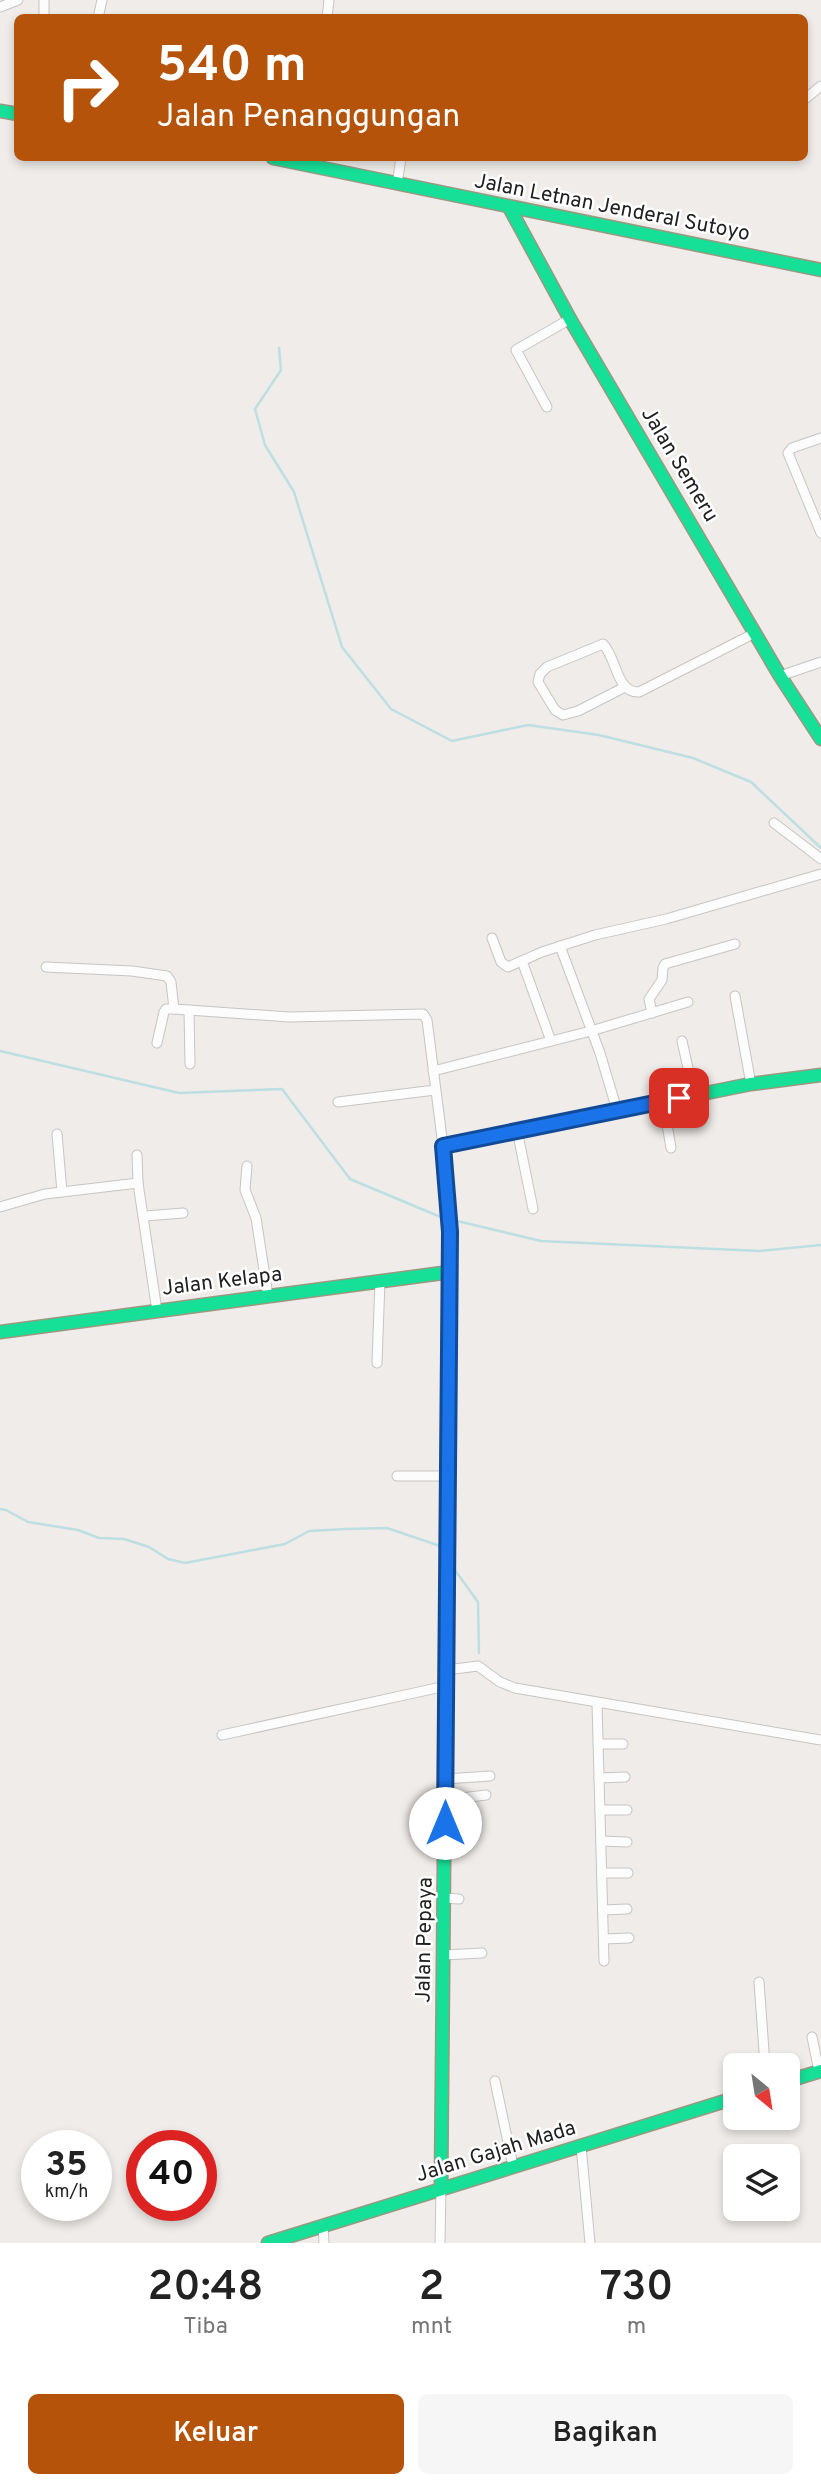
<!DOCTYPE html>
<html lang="id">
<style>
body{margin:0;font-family:Overpass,sans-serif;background:#f6f6f6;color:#222;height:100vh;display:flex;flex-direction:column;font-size:26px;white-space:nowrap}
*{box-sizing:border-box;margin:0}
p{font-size:23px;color:#767676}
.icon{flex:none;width:38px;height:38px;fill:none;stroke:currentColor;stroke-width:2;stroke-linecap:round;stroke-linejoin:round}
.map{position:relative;height:2243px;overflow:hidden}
.drawer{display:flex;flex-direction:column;background:#fff;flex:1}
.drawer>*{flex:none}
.guide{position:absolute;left:14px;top:14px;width:794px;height:147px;border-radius:10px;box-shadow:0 4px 10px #0003;background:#b45309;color:#fff;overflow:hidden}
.needle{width:46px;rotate:150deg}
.buttons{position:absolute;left:723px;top:2053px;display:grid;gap:14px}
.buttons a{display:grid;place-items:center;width:77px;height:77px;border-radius:10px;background:#fff;box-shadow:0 4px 10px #0003;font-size:35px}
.speed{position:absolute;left:21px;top:2130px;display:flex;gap:14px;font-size:35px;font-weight:700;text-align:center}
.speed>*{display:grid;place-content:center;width:91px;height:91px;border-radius:50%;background:#fff;box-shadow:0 4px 10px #0003;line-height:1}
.speed small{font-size:18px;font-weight:400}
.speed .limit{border:10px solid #d22;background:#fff;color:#111}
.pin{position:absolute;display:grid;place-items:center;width:60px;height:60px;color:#fff;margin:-30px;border-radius:14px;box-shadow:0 4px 10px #0006}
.me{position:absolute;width:77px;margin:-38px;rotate:0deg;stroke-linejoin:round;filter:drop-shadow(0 0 5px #0008)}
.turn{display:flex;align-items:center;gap:24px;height:147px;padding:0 28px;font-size:32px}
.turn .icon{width:91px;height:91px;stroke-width:2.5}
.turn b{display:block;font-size:49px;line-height:60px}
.eta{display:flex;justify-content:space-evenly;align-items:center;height:119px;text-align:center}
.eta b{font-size:42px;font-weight:600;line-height:49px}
.button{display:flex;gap:14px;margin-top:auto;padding:14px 28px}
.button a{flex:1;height:80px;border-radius:10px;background:#b45309;color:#fff;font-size:28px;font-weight:600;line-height:80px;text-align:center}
.button a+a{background:#f6f6f6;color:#222}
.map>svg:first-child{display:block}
</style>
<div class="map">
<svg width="821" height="2243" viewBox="0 0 821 2243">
<rect width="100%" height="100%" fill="#efece9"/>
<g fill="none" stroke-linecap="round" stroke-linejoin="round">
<!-- stream -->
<g stroke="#bddfe2" stroke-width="2.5">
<path d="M279,348L281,370L255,409L265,445L294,492L342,647L391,709L452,741L528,725L599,735L693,758L751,782L821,848"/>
<path d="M0,1051L179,1093L282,1089L350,1179L443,1218"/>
<path d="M453,1220L541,1241L760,1251L821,1245"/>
<path d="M0,1509L6,1510L28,1522L78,1530L99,1538L124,1539L149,1547L168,1559L185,1563L285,1544L309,1531L346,1529L387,1528L443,1547"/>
<path d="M452,1566L478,1602L479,1653"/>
</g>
<defs>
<g id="street">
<path d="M0,7L18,0"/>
<path d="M44,18V0"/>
<path d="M98,18L102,0"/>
<path d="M327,18L329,0"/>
<path d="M805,99L821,86"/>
<path d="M397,184L401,158"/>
<path d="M547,407L516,350L570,319"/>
<path d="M821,438L792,448L788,453L821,533"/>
<path d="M780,676L821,662"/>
<path d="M625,687L578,711L563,715L555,710L538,682L540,674L547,667L603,644C617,658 616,693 639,692L755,633"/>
<path d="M774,823L821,859"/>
<path d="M492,938L501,962L508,967L542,952L595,935L666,919L821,874"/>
<path d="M560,946L600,1053L617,1110"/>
<path d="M522,961L551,1041"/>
<path d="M46,967L132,971L167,976L171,982L174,1009L289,1017L423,1014L427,1020L443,1146"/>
<path d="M735,996L751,1084"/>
<path d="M189,1010L190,1064"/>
<path d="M652,1013L649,999L662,980L663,968L665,964L735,944"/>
<path d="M682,1041L694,1095"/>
<path d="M157,1043L164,1012L166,1009H174"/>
<path d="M433,1071L591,1031L688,1002"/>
<path d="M663,1101L671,1148"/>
<path d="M338,1102L435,1090"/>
<path d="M517,1130L533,1209"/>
<path d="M57,1134L62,1192"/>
<path d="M137,1155L138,1183L157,1311"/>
<path d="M247,1166L245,1190L256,1218L268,1296"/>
<path d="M0,1207L45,1194L138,1183"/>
<path d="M145,1216L183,1213"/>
<path d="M377,1363L380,1281"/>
<path d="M397,1476H447"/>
<path d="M446,1670L478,1666L500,1682L515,1688L821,1740"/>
<path d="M597,1703L604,1961"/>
<path d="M222,1735L446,1686"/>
<path d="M598,1744H623"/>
<path d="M599,1778L625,1777"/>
<path d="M445,1779L490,1776"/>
<path d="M445,1800L486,1795"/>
<path d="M600,1810H627"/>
<path d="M601,1841L627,1842"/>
<path d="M602,1873H628"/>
<path d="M444,1898L459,1899"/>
<path d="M603,1910L627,1909"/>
<path d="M604,1939L629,1938"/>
<path d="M444,1955L482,1953"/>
<path d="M759,1982L765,2065"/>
<path d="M812,2037L819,2071"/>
<path d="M495,2081L513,2166"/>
<path d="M581,2146L590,2243"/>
<path d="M323,2226L324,2243"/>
<path d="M440,2243L441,2188"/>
</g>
<g id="fast">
<path d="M0,111L18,114"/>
<path d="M273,158L821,270"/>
<path d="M509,207L570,319L780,676L821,739"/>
<path d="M445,1177L443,1146L751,1084L821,1075"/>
<path d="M0,1332L450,1272"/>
<path d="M788,2081L821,2071"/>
<path d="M441,2188L448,1423"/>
<path d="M268,2243L735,2098"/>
</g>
<path id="jam" d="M445,1177L450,1232L448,1423"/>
</defs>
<!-- street casing -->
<use href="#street" stroke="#c6c5c4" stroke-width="11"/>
<!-- fast casing -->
<use href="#fast" stroke="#9a9880" stroke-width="15"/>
<!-- jam casing -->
<use href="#jam" stroke="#9a9880" stroke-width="15"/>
<!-- street -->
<use href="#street" stroke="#fdfcfc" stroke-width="9"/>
<!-- fast -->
<use href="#fast" stroke="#16e098" stroke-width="12"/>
<!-- jam -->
<use href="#jam" stroke="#f24e42" stroke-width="12"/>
</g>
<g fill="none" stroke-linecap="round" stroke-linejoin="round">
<defs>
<path id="route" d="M445,1823L450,1232L443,1146L679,1098"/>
</defs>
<!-- route casing -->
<use href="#route" stroke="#114b97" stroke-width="18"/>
<!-- route -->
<use href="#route" stroke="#1a73e8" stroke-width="12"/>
</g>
<g text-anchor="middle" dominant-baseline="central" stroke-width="5" stroke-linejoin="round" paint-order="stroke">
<!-- street labels -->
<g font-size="21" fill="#212121" stroke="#fff">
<text transform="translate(612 208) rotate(11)">Jalan Letnan Jenderal Sutoyo</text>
<text transform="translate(679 465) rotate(59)">Jalan Semeru</text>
<text transform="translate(222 1282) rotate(-7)">Jalan Kelapa</text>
<text transform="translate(425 1940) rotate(-89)">Jalan Pepaya</text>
<text transform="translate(496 2152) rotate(-17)">Jalan Gajah Mada</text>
</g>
</g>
</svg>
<div class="buttons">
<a><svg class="needle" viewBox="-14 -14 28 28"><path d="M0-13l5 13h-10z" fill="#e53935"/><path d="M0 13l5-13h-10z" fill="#767676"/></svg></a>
<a><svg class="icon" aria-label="layers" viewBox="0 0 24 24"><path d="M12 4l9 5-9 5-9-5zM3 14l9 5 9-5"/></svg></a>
</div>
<div class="speed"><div>35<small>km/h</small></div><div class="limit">40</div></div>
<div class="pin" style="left:679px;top:1098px;background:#d93025"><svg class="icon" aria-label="arrive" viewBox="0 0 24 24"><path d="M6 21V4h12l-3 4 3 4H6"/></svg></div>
<svg class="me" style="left:445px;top:1823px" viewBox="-20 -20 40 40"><circle r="19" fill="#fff"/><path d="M0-13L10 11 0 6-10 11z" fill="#1a73e8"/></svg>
<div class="guide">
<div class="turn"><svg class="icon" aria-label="right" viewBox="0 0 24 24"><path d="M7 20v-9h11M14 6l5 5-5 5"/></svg><div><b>540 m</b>Jalan Penanggungan</div></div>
</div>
</div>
<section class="drawer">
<div class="eta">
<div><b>20:48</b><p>Tiba</p></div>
<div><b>2</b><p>mnt</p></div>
<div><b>730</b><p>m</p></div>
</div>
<div class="button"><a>Keluar</a><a>Bagikan</a></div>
</section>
